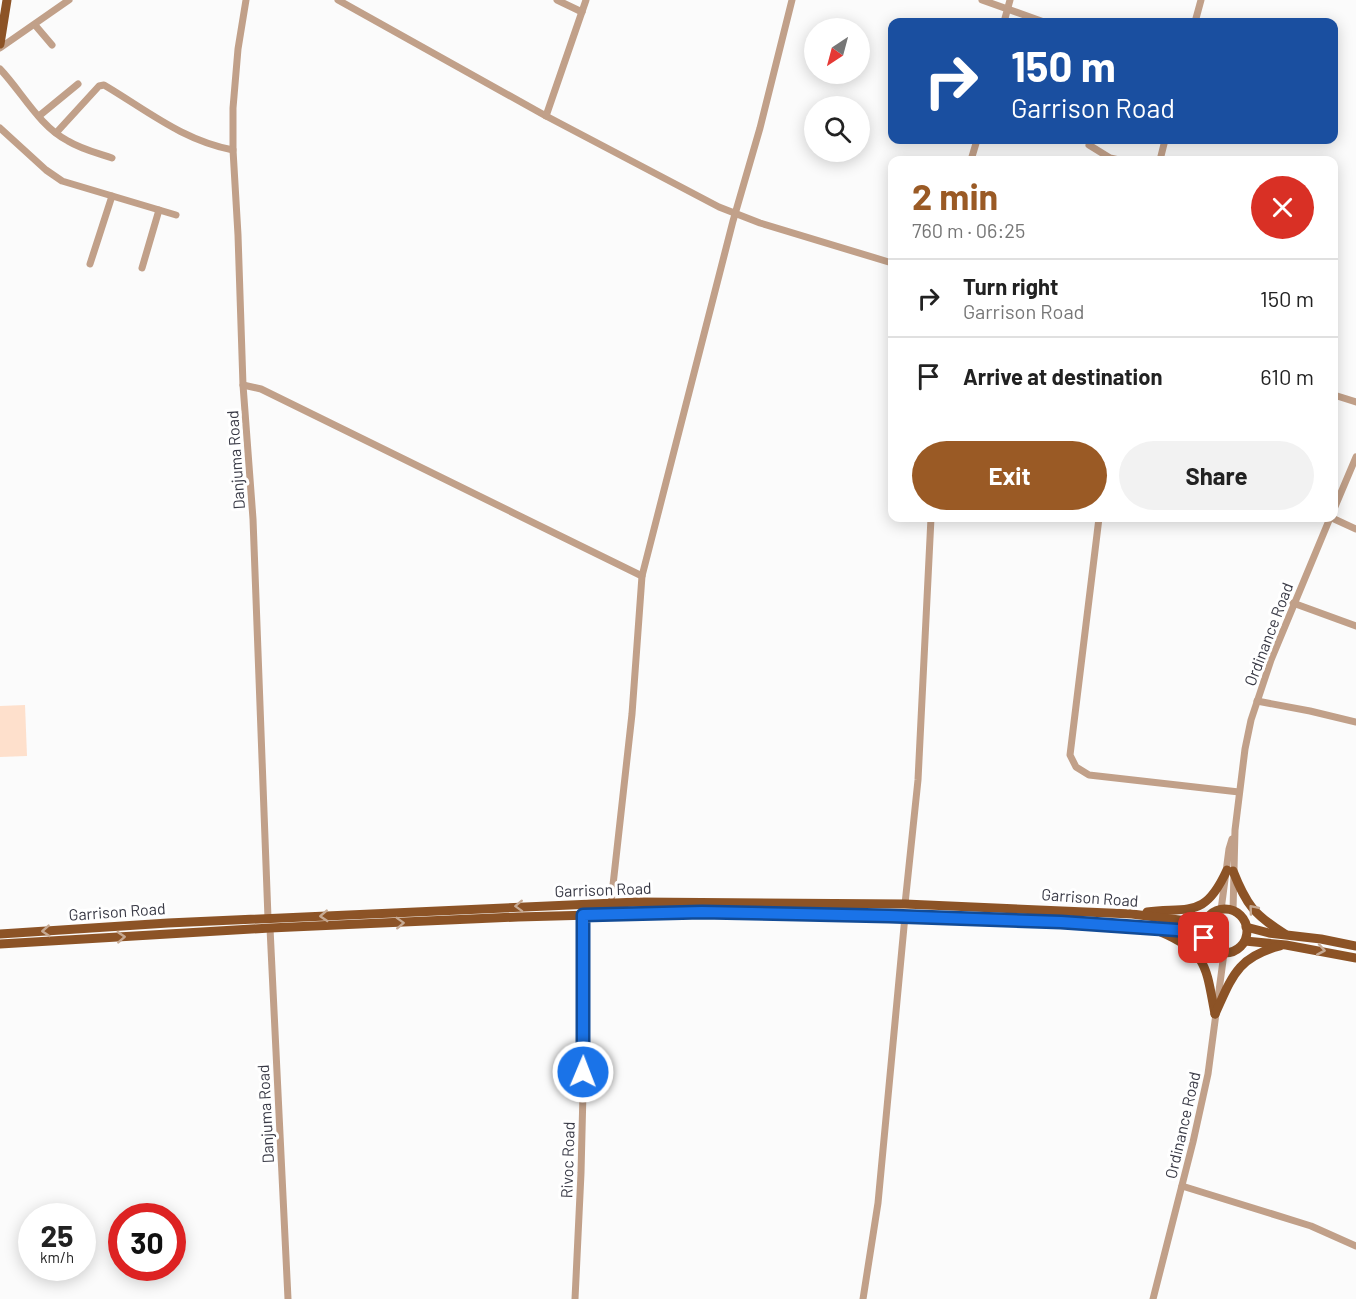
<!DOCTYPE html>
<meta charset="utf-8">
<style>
body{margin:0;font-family:Barlow,sans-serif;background:#f2f2f2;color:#222;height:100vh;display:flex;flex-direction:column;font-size:22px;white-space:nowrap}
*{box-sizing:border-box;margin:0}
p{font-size:20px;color:#767676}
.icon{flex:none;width:33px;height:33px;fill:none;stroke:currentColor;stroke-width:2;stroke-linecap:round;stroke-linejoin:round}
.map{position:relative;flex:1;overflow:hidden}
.side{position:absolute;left:888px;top:156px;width:450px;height:366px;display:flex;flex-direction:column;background:#fff;border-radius:12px;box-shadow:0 3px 15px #0003}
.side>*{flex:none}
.banner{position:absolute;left:888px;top:18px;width:450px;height:126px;border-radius:12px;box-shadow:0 3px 15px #0003;background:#1a4fa0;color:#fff;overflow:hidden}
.needle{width:39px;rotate:216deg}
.buttons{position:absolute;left:804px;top:18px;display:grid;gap:12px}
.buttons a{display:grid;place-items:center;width:66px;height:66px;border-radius:50%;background:#fff;box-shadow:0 3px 15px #0003;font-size:30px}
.speed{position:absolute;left:18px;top:1203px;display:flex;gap:12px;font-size:30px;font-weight:700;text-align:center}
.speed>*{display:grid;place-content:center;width:78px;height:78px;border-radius:50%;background:#fff;box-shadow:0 3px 15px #0003;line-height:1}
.speed small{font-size:15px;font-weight:400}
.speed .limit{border:9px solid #d22;background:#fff;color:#111}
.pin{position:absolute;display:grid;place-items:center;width:51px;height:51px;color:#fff;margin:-26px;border-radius:12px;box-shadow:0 3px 9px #0006}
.me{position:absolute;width:66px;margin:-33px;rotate:1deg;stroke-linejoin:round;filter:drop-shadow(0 0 4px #0008)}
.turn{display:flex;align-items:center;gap:21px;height:126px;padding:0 24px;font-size:27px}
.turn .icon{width:78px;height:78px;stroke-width:2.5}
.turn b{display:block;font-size:42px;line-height:51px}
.round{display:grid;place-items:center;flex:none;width:63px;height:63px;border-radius:32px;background:#f2f2f2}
.headline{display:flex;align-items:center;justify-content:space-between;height:102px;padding:0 24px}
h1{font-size:36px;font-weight:700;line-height:45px;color:#9a5a25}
.action{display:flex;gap:12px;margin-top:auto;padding:12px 24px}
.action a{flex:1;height:69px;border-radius:36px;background:#9a5a25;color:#fff;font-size:24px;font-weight:700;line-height:69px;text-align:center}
.action a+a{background:#f2f2f2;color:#222}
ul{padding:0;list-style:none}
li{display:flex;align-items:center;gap:18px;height:78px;padding:0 24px;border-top:2px solid #e0e0e0}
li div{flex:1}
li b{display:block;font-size:22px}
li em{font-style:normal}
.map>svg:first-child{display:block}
</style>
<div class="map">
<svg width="1356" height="1299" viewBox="0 0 1356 1299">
<rect width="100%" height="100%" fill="#fbfbfb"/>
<!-- green -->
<path fill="#fee0cc" d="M25,705L27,756L0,757V706Z"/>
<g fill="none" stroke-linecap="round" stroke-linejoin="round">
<!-- minor -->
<g stroke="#c1a089" stroke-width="7">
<path d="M246,0L238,49L233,108V150L238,235L243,385L253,519L268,918"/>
<path d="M338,0L546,116L719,207L760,223L892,263"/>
<path d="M557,0L582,12"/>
<path d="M982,0L1044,22"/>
<path d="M1004,22L1010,0"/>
<path d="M1195,22L1201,0"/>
<path d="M35,25L52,45"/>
<path d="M0,48L69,0"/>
<path d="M0,69C22,92 39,126 68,141C81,149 97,153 112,158"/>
<path d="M39,116L78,84"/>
<path d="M546,116L586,0"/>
<path d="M0,128L46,170L62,181L176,215"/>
<path d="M56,133L99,86L104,85C148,111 182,140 233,150"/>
<path d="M1089,145L1110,158L1119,160"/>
<path d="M971,160L977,140"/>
<path d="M1160,160L1165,140"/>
<path d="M90,264L112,196"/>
<path d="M142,268L159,210"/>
<path d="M243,385L261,389L642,576"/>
<path d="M1334,395L1356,402"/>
<path d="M1334,509L1356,457"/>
<path d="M1099,518L1070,755L1076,767L1089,775L1239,792"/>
<path d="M1332,518L1356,529"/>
<path d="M1293,603L1356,626"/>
<path d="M1257,701L1310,711L1356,722"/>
<path d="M611,903L632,714L642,576L733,221L760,128L792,0"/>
<path d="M905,904L918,780L931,518"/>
<path d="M1221,910L1229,849L1232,839"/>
<path d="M1233,911L1235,830L1245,749L1251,720L1271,660L1330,518"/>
<path d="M270,928L288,1299"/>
<path d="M1182,1186L1311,1226L1356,1246"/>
<path d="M575,1299L581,1173L584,1051L583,915"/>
<path d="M863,1299L878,1203L905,916"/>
<path d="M1153,1299L1193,1142L1208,1074L1224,953"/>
</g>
<!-- major -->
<g stroke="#8c5326" stroke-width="9">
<path d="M0,44L7,0"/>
<path d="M1233,871C1246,904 1254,915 1285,934"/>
<circle cx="1225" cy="931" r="22"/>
<path d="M1147,912C1191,907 1205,918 1227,870"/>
<path d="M1246,927L1269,933L1321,939L1356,946"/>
<path d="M1161,932C1208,952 1206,968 1215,1014"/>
<path d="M0,934L168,923L638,902L905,904L1132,914L1187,921L1206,919"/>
<path d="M1245,941L1286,945L1356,958"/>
<path d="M0,944L270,928L518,917L702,912L1061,922L1177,930L1192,933L1204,938"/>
<path d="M1215,1014C1232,977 1237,957 1280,946"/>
</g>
</g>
<!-- one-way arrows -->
<defs><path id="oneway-chevron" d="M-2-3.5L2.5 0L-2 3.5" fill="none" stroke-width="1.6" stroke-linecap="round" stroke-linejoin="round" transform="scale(1.5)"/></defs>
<g stroke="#c6a992">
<use href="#oneway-chevron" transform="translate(519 906) rotate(178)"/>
<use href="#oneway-chevron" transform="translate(1253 909) rotate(-130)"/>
<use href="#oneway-chevron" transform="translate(324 916) rotate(177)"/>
<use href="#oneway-chevron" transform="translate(400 923) rotate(-2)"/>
<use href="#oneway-chevron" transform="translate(46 931) rotate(176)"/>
<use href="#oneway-chevron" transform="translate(121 937) rotate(-3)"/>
<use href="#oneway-chevron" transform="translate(1321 950) rotate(10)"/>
</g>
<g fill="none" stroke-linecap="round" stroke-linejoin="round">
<defs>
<path id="route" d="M583,1072V915L702,912L889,916L1061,922L1177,930L1192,933L1204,938"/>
</defs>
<!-- route casing -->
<use href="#route" stroke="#114b97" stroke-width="15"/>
<!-- route -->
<use href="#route" stroke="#1a73e8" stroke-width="10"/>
</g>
<g text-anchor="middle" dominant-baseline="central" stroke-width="6" stroke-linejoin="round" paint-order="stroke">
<!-- street labels -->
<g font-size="16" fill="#393a46" stroke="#fff">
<text transform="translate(235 460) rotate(-94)">Danjuma Road</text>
<text transform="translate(1268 634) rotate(-69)">Ordinance Road</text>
<text transform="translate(603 889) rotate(-2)">Garrison Road</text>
<text transform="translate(1090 897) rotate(4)">Garrison Road</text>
<text transform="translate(117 911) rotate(-4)">Garrison Road</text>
<text transform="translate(265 1114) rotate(-93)">Danjuma Road</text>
<text transform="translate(1182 1125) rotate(-77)">Ordinance Road</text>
<text transform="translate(567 1160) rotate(-88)">Rivoc Road</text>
</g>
</g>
</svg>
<div class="buttons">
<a><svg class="needle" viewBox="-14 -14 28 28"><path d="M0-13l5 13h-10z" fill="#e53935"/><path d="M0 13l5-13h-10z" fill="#767676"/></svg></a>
<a><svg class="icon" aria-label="search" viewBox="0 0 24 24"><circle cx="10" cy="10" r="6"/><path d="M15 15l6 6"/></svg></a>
</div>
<div class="speed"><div>25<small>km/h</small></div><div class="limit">30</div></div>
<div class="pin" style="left:1204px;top:938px;background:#d93025"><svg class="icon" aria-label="arrive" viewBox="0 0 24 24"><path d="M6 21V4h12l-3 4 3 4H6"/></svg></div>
<svg class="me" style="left:583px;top:1072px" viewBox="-20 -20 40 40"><circle r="17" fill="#1a73e8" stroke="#fff" stroke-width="3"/><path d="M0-11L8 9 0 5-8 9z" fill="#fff"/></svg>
<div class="banner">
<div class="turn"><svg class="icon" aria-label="right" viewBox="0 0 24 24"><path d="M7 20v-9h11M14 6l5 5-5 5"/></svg><div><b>150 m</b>Garrison Road</div></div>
</div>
<section class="side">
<div class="headline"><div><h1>2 min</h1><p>760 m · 06:25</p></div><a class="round" style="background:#d93025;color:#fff"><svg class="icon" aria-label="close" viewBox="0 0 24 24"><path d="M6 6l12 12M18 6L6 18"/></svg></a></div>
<ul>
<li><svg class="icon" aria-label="right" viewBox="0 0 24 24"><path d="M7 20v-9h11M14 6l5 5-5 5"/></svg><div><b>Turn right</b><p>Garrison Road</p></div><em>150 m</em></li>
<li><svg class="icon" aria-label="arrive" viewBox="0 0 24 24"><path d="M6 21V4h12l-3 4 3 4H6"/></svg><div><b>Arrive at destination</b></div><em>610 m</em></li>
</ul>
<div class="action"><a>Exit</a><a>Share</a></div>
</section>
</div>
